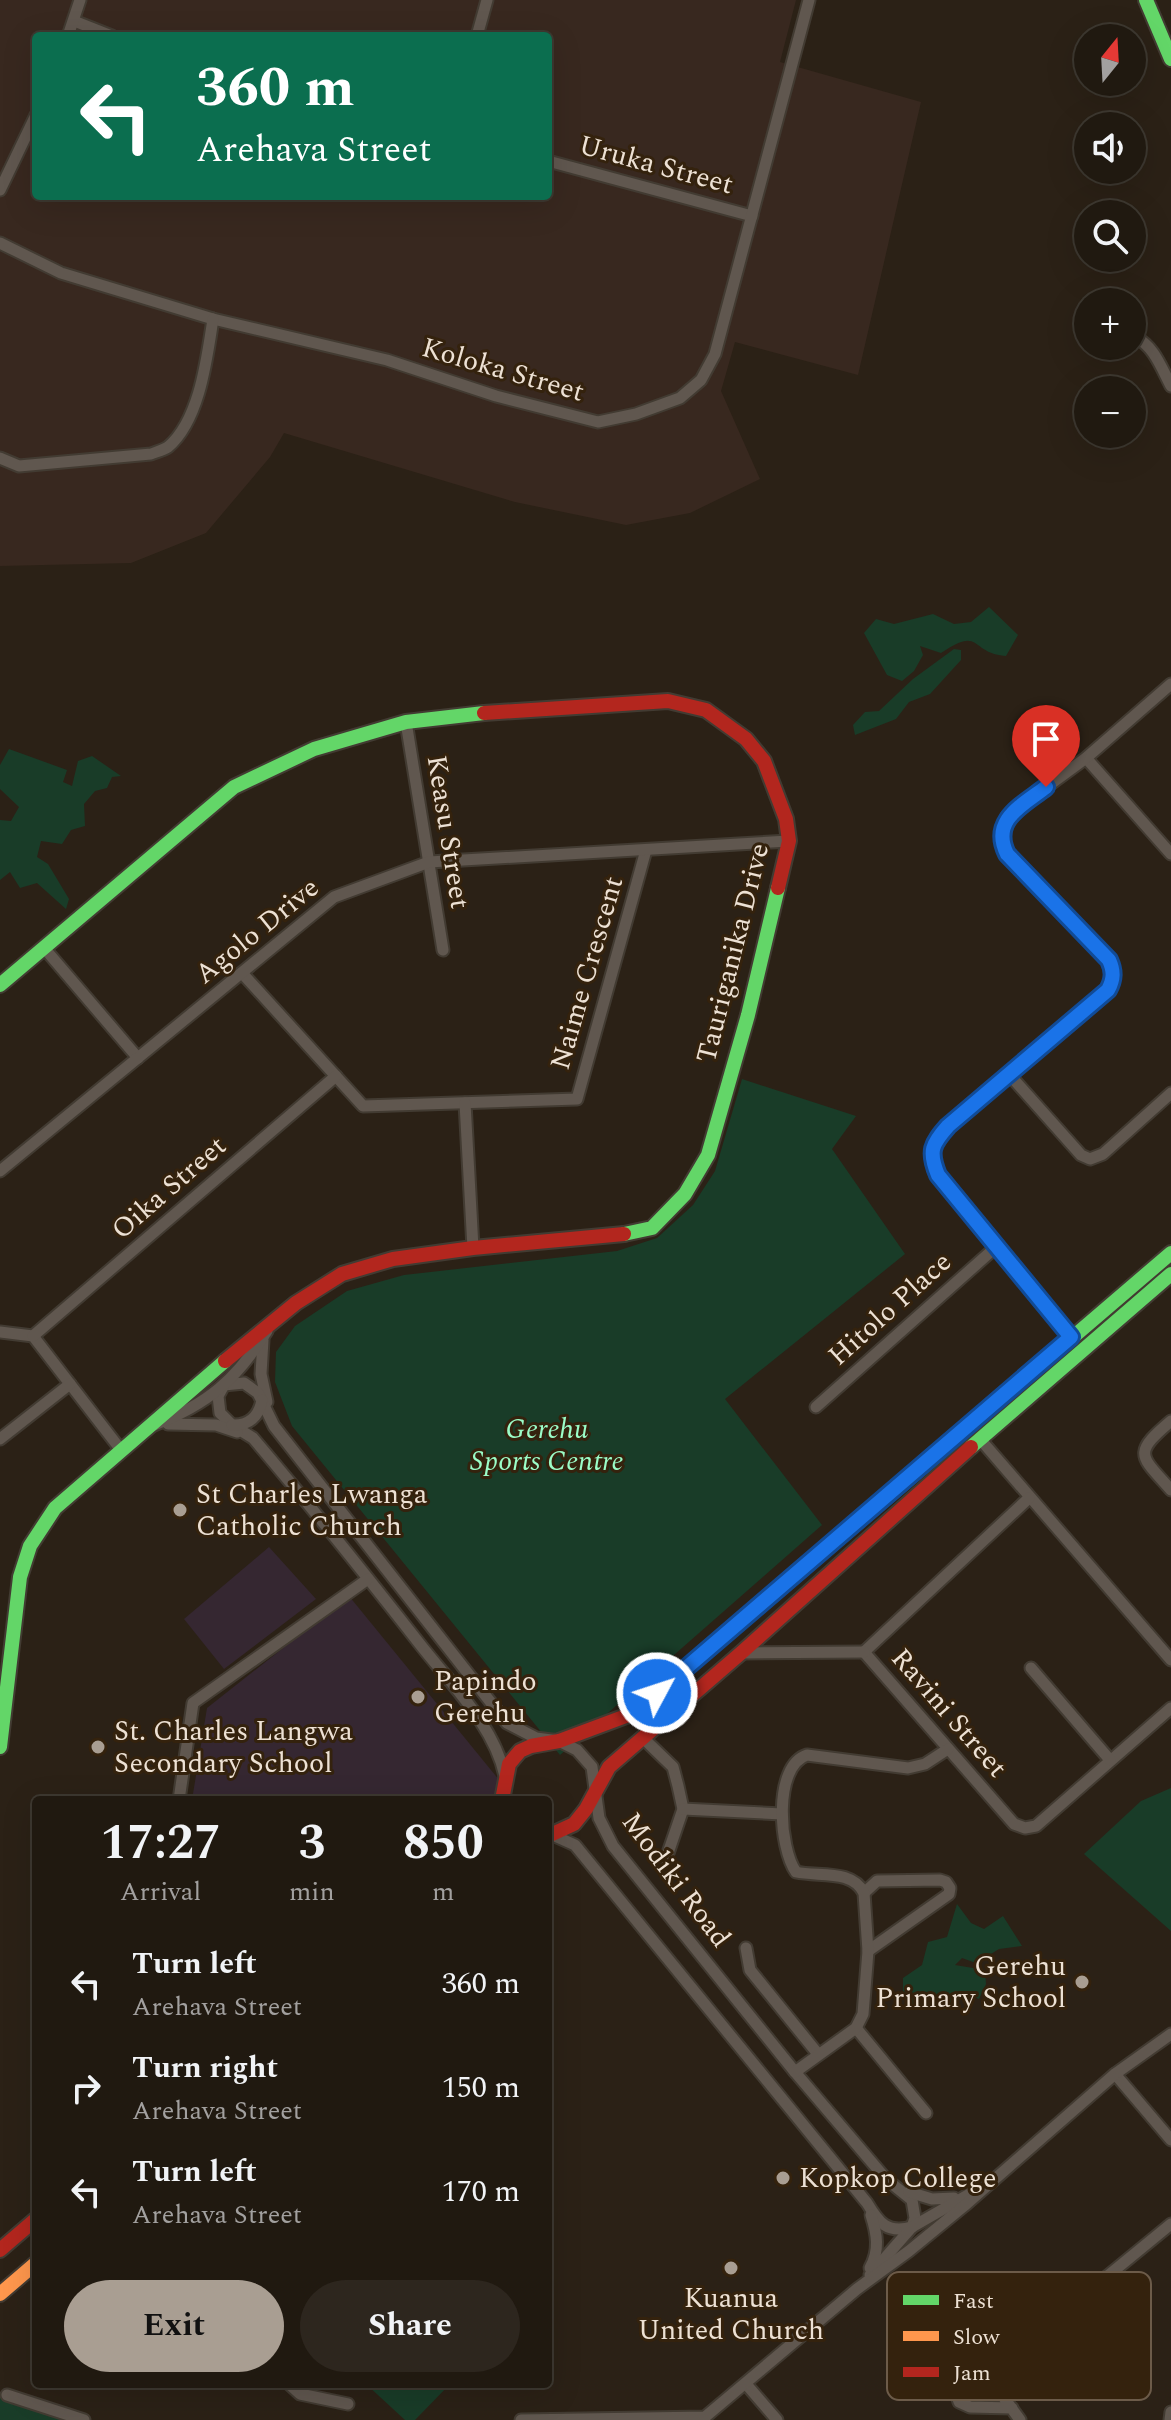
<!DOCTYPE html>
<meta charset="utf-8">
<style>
body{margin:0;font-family:Spectral,serif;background:#2d261e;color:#f1f3f6;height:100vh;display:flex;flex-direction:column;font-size:30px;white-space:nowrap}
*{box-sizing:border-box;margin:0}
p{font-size:26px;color:#a2a09f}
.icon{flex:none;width:44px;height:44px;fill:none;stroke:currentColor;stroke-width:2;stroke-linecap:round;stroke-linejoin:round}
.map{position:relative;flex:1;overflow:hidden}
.details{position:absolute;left:32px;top:1796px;width:520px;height:592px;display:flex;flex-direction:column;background:#201910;border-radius:8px;box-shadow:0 8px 32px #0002,0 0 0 2px #3d3830}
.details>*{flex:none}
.top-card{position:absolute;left:32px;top:32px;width:520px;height:168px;border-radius:8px;box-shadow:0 8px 32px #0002,0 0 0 2px #3d3830;background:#0b6e4f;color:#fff;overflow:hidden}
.needle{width:52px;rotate:18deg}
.tools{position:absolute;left:1074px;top:24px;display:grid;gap:16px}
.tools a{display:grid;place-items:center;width:72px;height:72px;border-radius:50%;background:#201910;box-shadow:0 8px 32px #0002,0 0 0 2px #3d3830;font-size:40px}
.pin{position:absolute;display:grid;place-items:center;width:68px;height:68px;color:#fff;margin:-82px -34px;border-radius:50% 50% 50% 0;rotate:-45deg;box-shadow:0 0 8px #0007}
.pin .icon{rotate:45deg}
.me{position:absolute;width:88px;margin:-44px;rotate:50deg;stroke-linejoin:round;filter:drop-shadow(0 0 6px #0008)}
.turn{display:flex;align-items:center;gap:28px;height:168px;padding:0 32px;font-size:36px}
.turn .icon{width:104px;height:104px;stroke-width:2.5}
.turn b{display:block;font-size:56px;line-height:68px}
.eta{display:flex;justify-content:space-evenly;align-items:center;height:136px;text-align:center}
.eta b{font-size:48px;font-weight:700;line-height:56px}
.cta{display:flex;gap:16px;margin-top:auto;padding:16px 32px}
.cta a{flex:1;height:92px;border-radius:48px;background:#a99e92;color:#111;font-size:32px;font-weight:700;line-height:92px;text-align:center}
.cta a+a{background:#2d261e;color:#f1f3f6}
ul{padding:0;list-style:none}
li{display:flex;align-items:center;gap:24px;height:104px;padding:0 32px}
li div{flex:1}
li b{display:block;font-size:30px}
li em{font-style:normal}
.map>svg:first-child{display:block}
</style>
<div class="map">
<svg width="1171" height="2420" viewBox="0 0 1171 2420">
<rect width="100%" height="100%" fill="#2b2116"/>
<!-- commercial -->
<g fill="#352731">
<path d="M269,1547L316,1599L224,1669L184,1619Z"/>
<path d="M349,1596L513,1797L509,1800H192L207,1708Z"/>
</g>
<!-- industrial -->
<path fill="#38281f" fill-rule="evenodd" d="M0,0H796L780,62L921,102L858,375L735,342L721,391L760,479L690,513L626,525L515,502L284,433L270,457L206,533L131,563L0,566ZM36,36H548V196H36Z"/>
<!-- green -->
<g fill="#193c28">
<path d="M989,607L1018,635L1006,656C969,653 982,625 941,653L920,646L923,655L914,671L902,681L887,675L864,633L876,619L894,624L933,614L954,624L971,622Z"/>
<path d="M954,649L961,650V660L930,694L909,702L896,719L855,735L853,725L865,712L879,711L913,679Z"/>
<path d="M9,749L67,770L63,782L72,786L78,761L92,756L121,776L112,777L107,788L95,791L84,804L85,826L71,830L62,844L41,841L37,857L48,864L69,899L66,909L37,883L20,888L10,872L0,880V820L11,821L19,807L0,789V765Z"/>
<path d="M742,1079L856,1116L832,1149L905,1254L725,1399L822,1525L560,1755L292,1426L275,1382L276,1352L295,1326L347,1291L404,1275L617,1251L657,1238L693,1205L715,1171Z"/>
<path d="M1171,1788V1931L1084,1854L1141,1801Z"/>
<path d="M957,1904L971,1923L984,1929L1003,1916L1022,1946L999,1949L976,1963L962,1958L955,1965L985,1970L986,1984L979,1999L964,1993L945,2010L937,2006L913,2008L903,1994V1978L922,1965L928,1942L947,1937Z"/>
<path d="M366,2384H450L415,2420H405Z"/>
<path d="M0,2393L75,2420H0Z"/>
</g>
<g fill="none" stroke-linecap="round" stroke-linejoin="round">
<defs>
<g id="street">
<path d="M74,21L112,36"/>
<path d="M68,36L80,0"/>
<path d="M477,36L487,0"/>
<path d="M548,161L752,216"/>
<path d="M0,190L36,115"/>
<path d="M0,243L61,273L213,319L387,360L496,396L598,422L636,414L680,398L701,380L715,354L809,0"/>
<path d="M1135,337C1154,346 1161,367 1171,386"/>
<path d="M0,458L19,466L151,454C156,452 164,450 168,447C200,420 207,357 213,319"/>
<path d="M406,722L443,950"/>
<path d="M1086,758L1171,854"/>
<path d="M45,949L138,1058"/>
<path d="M242,973L363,1106L577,1099L646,850"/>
<path d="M1008,1073L1081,1155L1090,1159L1103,1154L1171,1093"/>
<path d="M465,1103L473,1248"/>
<path d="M0,1171L334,897L429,862L789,841"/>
<path d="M0,1332L33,1336L121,1450"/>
<path d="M33,1336L336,1076"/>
<path d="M1071,1337L938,1175L934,1165L932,1147L948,1126L1108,990C1114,979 1114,971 1109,960L1007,854C1000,840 1000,830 1007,816L1086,758L1171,684"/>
<path d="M263,1340L261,1374L267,1402"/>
<path d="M224,1385L244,1383L258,1393L274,1426L507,1723L536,1738L559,1741L577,1750L592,1767L599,1818L613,1846L795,2072L886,2179L912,2200L915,2218L912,2227"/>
<path d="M224,1385L218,1396L220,1413L232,1425L253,1438C310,1505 365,1574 419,1643C450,1683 494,1725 505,1776"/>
<path d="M816,1407L996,1247"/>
<path d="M1171,1421C1132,1454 1140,1455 1171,1490"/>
<path d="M168,1424L216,1425L237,1432"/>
<path d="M154,1425C208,1404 236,1380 267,1331"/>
<path d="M232,1425C249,1426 259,1416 262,1400"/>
<path d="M0,1439L70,1384"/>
<path d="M980,1439L1171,1660"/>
<path d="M1029,1498L864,1652L1014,1824L1025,1828L1036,1826L1171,1708"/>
<path d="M741,1653L864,1652"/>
<path d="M1031,1668L1110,1760"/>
<path d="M643,1738L673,1767L678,1786L683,1809L666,1859"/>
<path d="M179,1800L193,1703L368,1579"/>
<path d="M683,1809L782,1814"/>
<path d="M548,1833L575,1845L867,2203C879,2223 887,2234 912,2227"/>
<path d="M864,1893L877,1881L940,1880L946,1882L950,1888L949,1894L868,1951"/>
<path d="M746,1948L750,1970L818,2054"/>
<path d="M856,2028L926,2113"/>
<path d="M795,2072L856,2028L863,2014L868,1951L864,1893C852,1869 819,1877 796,1872C779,1848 773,1766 807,1755L908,1768L925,1764L948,1749"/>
<path d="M1115,2074L1171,2140"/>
<path d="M909,2192L932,2199L954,2198"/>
<path d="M870,2268C880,2250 877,2234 871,2215"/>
<path d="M870,2275L912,2227L973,2192"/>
<path d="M1099,2283L1171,2224"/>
<path d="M289,2384L300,2394L348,2404"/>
<path d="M746,2384L777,2420"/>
<path d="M7,2395L84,2420"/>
<path d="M1012,2408L970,2407L959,2402L955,2389L965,2378L984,2370L1020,2420"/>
<path d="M521,2420L705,2417L857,2289L909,2251L964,2206L1115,2074L1171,2034"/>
<path d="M1170,2420L1171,2412"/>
</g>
<g id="fast">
<path d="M1146,0L1171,59"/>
<path d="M0,985L234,787L314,749L406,722L484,713"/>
<path d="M624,1234L652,1228L685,1194L708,1155L748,1015L778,888"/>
<path d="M1017,1385L1171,1253"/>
<path d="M971,1447L1171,1274"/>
<path d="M0,1747L20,1577L30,1546L55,1508L225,1361"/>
</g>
<path id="slow" d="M0,2294L36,2263"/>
<g id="jam">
<path d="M484,713L668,701L706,710L746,739L764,761L786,819L789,841L778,888"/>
<path d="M225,1361L296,1303L342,1274L393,1259L473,1248L624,1234"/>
<path d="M502,1800L509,1764L520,1751L531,1746L559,1741L634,1713L1017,1385"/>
<path d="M548,1836L574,1824L586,1809L609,1767L741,1653L971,1447"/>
<path d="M0,2250L36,2219"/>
</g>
</defs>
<!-- street casing -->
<use href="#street" stroke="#423b32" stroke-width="15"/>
<!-- fast casing -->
<use href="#fast" stroke="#423b32" stroke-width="18"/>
<!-- slow casing -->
<use href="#slow" stroke="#423b32" stroke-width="18"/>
<!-- jam casing -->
<use href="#jam" stroke="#423b32" stroke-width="18"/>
<!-- street -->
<use href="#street" stroke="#60574f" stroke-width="11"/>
<!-- fast -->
<use href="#fast" stroke="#63d668" stroke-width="14"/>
<!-- slow -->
<use href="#slow" stroke="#ff974d" stroke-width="14"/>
<!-- jam -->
<use href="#jam" stroke="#b3261e" stroke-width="14"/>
</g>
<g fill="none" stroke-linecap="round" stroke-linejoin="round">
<defs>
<path id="route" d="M657,1693L1071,1337L938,1175C928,1151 932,1144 948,1126L1108,990C1114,979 1114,971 1109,960L1007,854C990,820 1023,805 1046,787"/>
</defs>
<!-- route casing -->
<use href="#route" stroke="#114b97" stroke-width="20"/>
<!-- route -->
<use href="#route" stroke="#1a73e8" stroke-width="14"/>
</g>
<!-- markers -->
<g fill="#a99e92" stroke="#34220d" stroke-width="3">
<circle cx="180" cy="1510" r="8"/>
<circle cx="418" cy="1697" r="8"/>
<circle cx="98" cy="1747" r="8"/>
<circle cx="1082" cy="1982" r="8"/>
<circle cx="783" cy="2178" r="8"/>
<circle cx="731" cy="2268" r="8"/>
</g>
<g text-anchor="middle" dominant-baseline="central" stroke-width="6" stroke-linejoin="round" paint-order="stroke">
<!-- street labels -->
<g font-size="28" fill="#ede1d4" stroke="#34220d">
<text transform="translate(656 165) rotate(15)">Uruka Street</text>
<text transform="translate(503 370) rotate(16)">Koloka Street</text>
<text transform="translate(448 832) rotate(81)">Keasu Street</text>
<text transform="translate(257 931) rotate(-39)">Agolo Drive</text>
<text transform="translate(733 953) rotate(-76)">Tauriganika Drive</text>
<text transform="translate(587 973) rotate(-74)">Naime Crescent</text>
<text transform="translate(169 1188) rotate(-41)">Oika Street</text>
<text transform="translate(890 1309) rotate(-42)">Hitolo Place</text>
<text transform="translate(949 1713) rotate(49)">Ravini Street</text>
<text transform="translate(676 1880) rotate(53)">Modiki Road</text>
</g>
<!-- park labels -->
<g font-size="28" font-style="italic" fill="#9bfdc8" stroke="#34220d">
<text x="547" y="1429">Gerehu<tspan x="547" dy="32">Sports Centre</tspan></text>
</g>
<!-- poi labels -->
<g font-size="28" fill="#ede1d4" stroke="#34220d" text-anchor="start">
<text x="196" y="1494">St Charles Lwanga<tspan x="196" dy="32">Catholic Church</tspan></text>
<text x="434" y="1681">Papindo<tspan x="434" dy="32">Gerehu</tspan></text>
<text x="114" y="1731">St. Charles Langwa<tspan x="114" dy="32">Secondary School</tspan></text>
<text x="1066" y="1966" text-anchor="end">Gerehu<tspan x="1066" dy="32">Primary School</tspan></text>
<text x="799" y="2178">Kopkop College</text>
<text x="731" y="2298" text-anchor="middle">Kuanua<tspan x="731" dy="32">United Church</tspan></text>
</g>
</g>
<!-- legend -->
<rect x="887" y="2272" width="264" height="128" rx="12" fill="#34220d" stroke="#6c5b49" stroke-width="2"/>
<rect x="903" y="2295" width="36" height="10" fill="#63d668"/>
<rect x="903" y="2331" width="36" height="10" fill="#ff974d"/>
<rect x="903" y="2367" width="36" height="10" fill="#b3261e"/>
<g font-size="22" fill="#ede1d4">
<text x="953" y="2308">Fast</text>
<text x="953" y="2344">Slow</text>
<text x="953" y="2380">Jam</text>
</g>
</svg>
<div class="tools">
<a><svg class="needle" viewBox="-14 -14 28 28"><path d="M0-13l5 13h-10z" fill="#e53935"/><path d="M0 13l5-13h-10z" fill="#a2a09f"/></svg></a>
<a><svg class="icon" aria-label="sound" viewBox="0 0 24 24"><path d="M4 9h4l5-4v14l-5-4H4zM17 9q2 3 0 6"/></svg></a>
<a><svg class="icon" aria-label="search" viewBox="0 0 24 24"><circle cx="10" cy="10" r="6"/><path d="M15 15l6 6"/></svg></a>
<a>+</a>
<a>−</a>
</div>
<div class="pin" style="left:1046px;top:787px;background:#d93025"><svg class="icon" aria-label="arrive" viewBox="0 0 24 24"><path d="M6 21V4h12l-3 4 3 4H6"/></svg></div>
<svg class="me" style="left:657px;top:1693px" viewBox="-20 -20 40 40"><circle r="17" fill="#1a73e8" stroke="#fff" stroke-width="3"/><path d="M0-11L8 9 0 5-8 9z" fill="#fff"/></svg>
<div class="top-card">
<div class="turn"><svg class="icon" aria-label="left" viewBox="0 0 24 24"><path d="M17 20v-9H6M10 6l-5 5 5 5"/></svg><div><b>360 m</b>Arehava Street</div></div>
</div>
<section class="details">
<div class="eta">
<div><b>17:27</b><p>Arrival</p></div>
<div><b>3</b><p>min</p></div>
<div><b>850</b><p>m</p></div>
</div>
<ul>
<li><svg class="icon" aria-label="left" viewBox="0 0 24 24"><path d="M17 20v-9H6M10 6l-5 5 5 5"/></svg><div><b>Turn left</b><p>Arehava Street</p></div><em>360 m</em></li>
<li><svg class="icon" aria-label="right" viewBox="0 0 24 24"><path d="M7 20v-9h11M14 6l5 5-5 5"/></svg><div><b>Turn right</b><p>Arehava Street</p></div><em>150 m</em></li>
<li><svg class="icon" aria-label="left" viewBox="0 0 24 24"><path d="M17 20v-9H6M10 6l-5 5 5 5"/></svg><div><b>Turn left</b><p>Arehava Street</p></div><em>170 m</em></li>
</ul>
<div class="cta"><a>Exit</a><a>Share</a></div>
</section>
</div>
